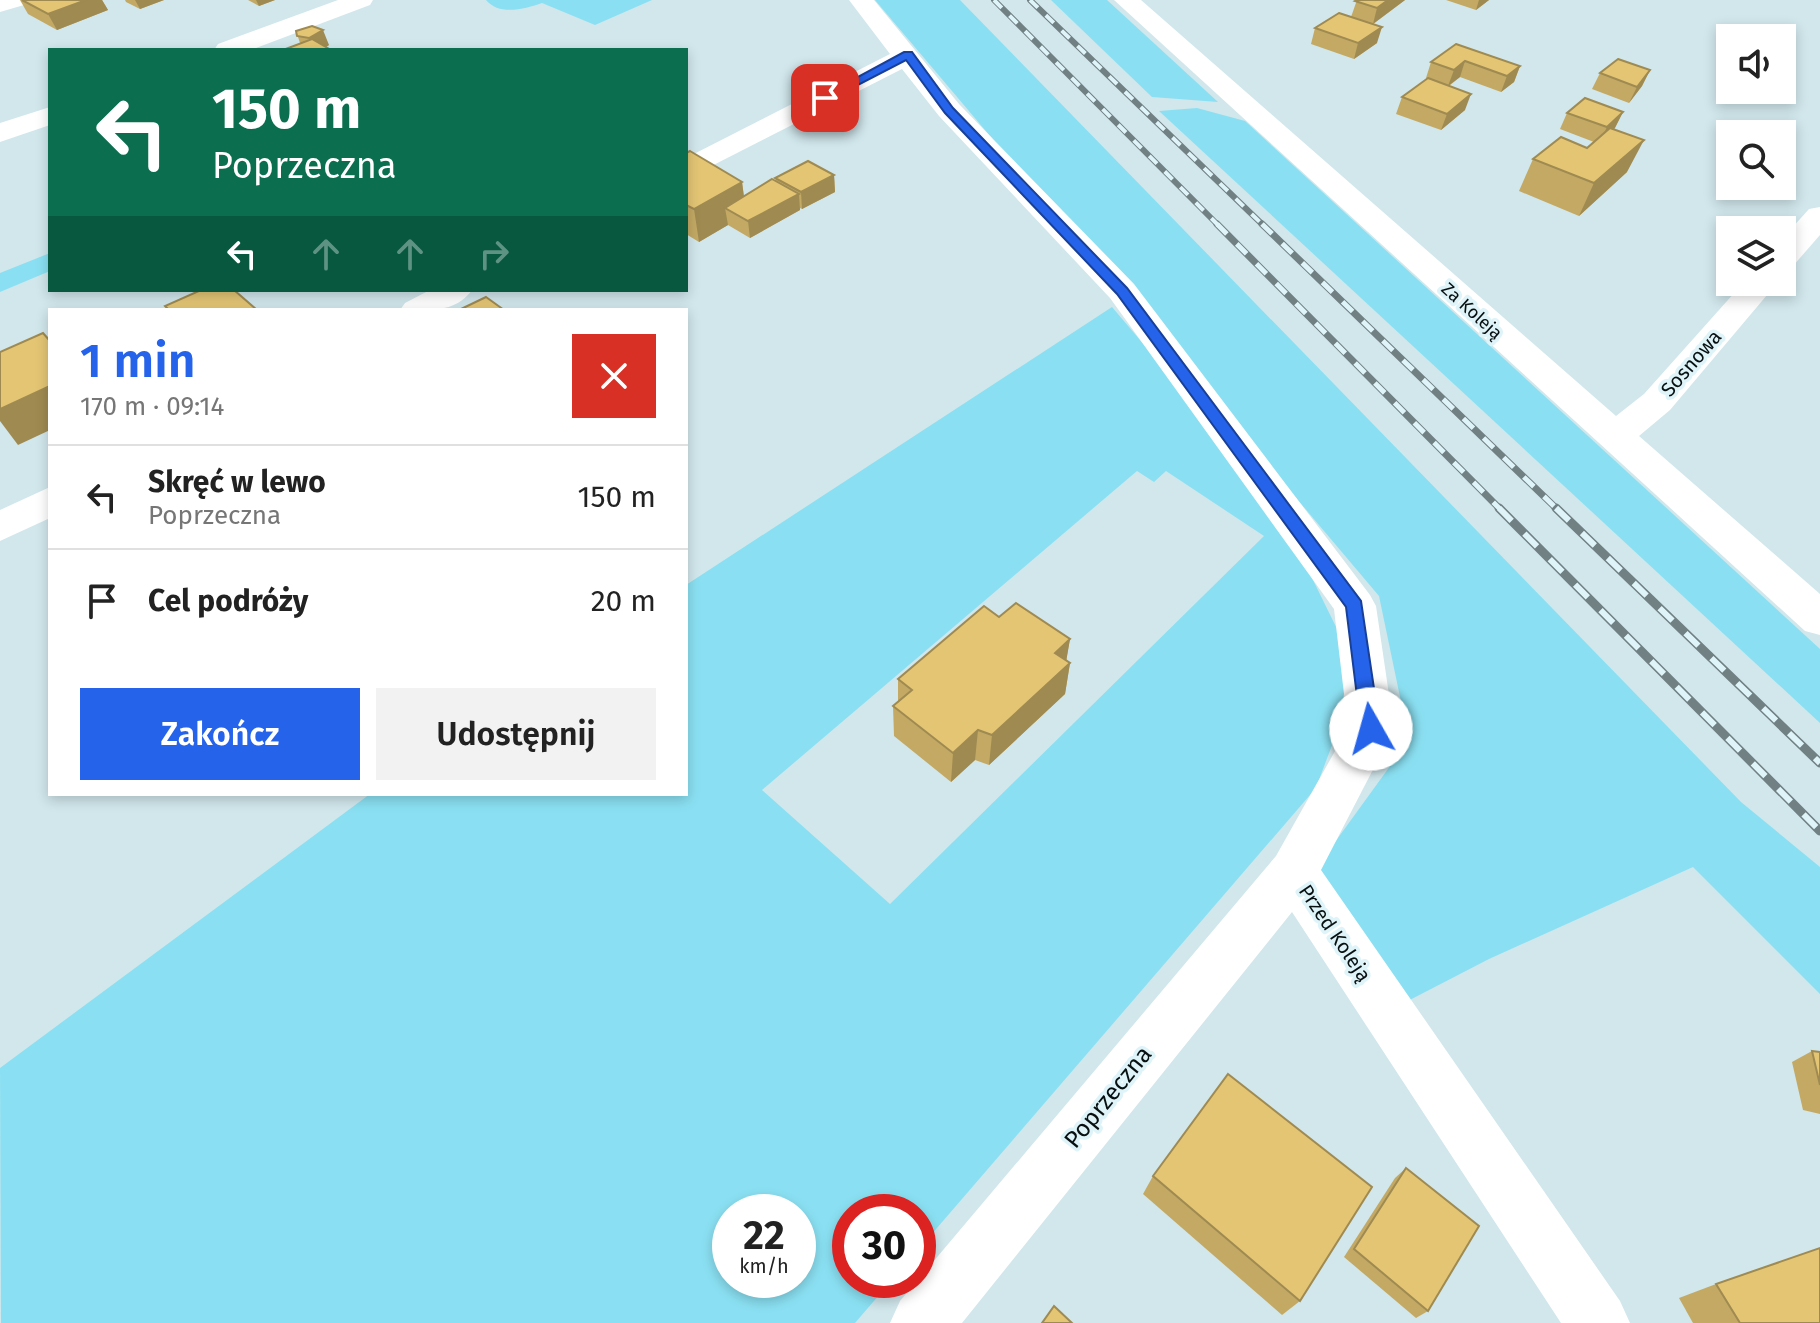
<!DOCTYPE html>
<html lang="pl">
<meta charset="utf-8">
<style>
body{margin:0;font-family:"Fira Sans",sans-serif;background:#f2f2f2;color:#222;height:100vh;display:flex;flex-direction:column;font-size:30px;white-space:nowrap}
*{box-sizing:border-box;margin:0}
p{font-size:26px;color:#767676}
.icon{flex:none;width:44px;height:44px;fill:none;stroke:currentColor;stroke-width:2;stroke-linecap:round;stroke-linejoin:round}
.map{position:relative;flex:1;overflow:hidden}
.sheet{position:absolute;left:48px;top:308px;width:640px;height:488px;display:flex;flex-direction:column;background:#fff;border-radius:0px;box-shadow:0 4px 12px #0003}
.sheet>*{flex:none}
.guide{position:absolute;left:48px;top:48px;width:640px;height:244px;border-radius:0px;box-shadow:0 4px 12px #0003;background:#0b6e4f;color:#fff;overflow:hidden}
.fabs{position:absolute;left:1716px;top:24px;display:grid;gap:16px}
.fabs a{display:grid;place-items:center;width:80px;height:80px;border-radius:0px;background:#fff;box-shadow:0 4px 12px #0003;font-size:40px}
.speed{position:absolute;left:712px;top:1194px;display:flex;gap:16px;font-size:40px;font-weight:700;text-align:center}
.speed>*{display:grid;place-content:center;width:104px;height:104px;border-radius:50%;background:#fff;box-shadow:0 4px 12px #0003;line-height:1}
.speed small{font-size:20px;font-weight:400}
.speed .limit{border:12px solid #d22;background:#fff;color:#111}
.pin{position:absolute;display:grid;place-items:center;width:68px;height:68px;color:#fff;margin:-34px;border-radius:16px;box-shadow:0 4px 12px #0006}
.me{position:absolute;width:88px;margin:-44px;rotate:353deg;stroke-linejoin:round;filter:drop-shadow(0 0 6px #0008)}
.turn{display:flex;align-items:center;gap:28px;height:168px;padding:0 32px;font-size:36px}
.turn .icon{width:104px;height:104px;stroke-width:2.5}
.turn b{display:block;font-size:56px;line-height:68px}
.lanes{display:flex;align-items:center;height:76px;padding:0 32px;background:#0003;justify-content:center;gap:40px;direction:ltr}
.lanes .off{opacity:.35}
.round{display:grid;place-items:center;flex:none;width:84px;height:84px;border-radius:0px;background:#f2f2f2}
.overview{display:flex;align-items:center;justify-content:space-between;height:136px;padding:0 32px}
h1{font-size:48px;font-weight:600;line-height:60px;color:#2563eb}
.action{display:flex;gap:16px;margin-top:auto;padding:16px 32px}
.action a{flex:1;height:92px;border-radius:0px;background:#2563eb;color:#fff;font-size:32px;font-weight:600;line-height:92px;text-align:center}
.action a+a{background:#f2f2f2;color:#222}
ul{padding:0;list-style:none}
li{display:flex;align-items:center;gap:24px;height:104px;padding:0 32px;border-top:2px solid #e0e0e0}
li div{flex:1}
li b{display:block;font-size:30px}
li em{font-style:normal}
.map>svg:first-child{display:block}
</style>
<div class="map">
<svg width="1820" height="1323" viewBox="0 0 1820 1323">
<rect width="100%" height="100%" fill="#d1e7ec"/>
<!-- green -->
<g fill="#8ae0f2" fill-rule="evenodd">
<path d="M486,0H652L595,25L542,3C525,9 499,16 486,0Z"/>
<path d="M875,0H960L1741,802L1820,867V994L1693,867L1489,959L1400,1005L1314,871L1409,740L1379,596Z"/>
<path d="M1051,0H1107L1218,102L1152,97Z"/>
<path d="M1197,108L1245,121L1820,649V723L1159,111Z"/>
<path d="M50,253V271L0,292V273Z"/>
<path d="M1112,307L1191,400L1288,529L1340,635L1347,679L1335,737L1316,788L918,1250V1212H850V1280H892L855,1323H1L0,1068L370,794H686V585ZM1137,471L1154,482L1166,471L1264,536L890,904L762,790ZM730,1212H798V1280H730Z"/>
</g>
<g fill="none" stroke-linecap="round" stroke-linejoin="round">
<!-- minor -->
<g fill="#fff" fill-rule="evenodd">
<path d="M0,0H27L24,5L0,12Z"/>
<path d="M338,0H373L370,5L251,50H214L218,44Z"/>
<path d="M849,0H874L959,104L1134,284L1370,595L1376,606L1394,729L1321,870L1620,1301L1630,1323H1561L1292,912L962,1323H890L900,1301L1276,856L1348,728L1334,609L1110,298L939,116L902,69L686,179V158L890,54Z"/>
<path d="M1114,0H1141L1616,416L1644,394L1744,282H1778L1670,410L1639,436L1820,594V635L1805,631Z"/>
<path d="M50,107V125L0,142V123Z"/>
<path d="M1820,207V235L1793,266L1782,269V239L1809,209Z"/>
<path d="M430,290H472C455,314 426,310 400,310L405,303Z"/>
<path d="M50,487V518L0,541V510Z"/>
</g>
<defs>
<g id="rail-far2">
<path d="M994,0L1219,226"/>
<path d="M1030,0L1264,226"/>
</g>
<g id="rail-far1">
<path d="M1217,224L1501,510"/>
<path d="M1262,224L1558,510"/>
</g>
<g id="rail">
<path d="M1499,508L1820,831"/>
<path d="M1556,508L1820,763"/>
</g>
</defs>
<!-- rail-far2 casing -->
<use href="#rail-far2" stroke="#718083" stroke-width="6"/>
<!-- rail-far1 casing -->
<use href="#rail-far1" stroke="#718083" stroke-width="7"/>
<!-- rail casing -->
<use href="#rail" stroke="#718083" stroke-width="9"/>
<!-- rail-far2 -->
<use href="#rail-far2" stroke="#def4f9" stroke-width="4" stroke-dasharray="11" stroke-linecap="butt"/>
<!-- rail-far1 -->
<use href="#rail-far1" stroke="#def4f9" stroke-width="5" stroke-dasharray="14" stroke-linecap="butt"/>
<!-- rail -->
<use href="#rail" stroke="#def4f9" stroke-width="6" stroke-dasharray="18" stroke-linecap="butt"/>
</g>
<!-- wall -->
<g fill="#c3a964">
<path d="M20,0H102L108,10L57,30L28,14Z"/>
<path d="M125,0H164L140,9L126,2Z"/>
<path d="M248,0H275L259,6Z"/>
<path d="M1357,0H1405L1373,24L1351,17Z"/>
<path d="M1446,0H1489L1476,10Z"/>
<path d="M1315,28L1377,43L1354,59L1311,44Z"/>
<path d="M296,31L329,45L326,47L300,43Z"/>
<path d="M1456,44L1520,66L1514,82L1501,92L1460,77L1449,86L1465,110L1441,130L1396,114L1402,97L1427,79L1426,78L1431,62Z"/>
<path d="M1650,70L1642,86L1629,103L1592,89L1600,73Z"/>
<path d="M1623,112L1614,129L1627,172L1579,216L1519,191L1533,159L1587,148L1594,142L1560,129L1567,113Z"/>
<path d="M686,153L742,182L744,196L776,181L775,178L834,175L835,192L802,209L800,208V210L750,238L728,225L699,242L686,234Z"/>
<path d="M999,617L1070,639L1066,661L1070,663L1065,694L989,765L975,760L951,782L894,736L893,706L898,702V679Z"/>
<path d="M1812,1051L1820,1052V1114L1803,1110L1792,1062Z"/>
<path d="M1406,1168L1428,1311L1416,1318L1344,1257L1395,1178Z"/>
<path d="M1153,1176L1300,1301L1282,1315L1143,1194Z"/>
<path d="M1716,1284L1820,1323H1693L1679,1298Z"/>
</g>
<!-- shaded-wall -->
<g fill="#9f8a51">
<path d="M86,0H102L108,10L57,30L48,14Z"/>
<path d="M135,0H164L140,9Z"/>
<path d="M256,0H275L259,6Z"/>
<path d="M1388,0H1405L1373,24L1377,8Z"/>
<path d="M1479,0H1489L1476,10Z"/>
<path d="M1382,27L1377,43L1354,59L1358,43Z"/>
<path d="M323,30L329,45L321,50H314L309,38Z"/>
<path d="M1465,61L1460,77L1448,86L1454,70Z"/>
<path d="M1520,66L1514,82L1501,92L1507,76Z"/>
<path d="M1650,70L1642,86L1629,103L1637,87Z"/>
<path d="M1471,94L1465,110L1441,130L1447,114Z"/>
<path d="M1623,112L1615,128L1599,144L1607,127Z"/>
<path d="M1644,140L1627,172L1579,216L1594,183Z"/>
<path d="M834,175L835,192L802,209L801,192Z"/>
<path d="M742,182L746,214L725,208L728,225L699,242L694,209Z"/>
<path d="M799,194L800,210L750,238L748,221Z"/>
<path d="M50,386V430L18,445L0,421V409Z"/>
<path d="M1070,639L1065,668L1070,663L1065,694L989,765L992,735L1055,653Z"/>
<path d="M978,730L975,760L951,782L953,753Z"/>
</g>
<!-- building -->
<g fill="#e3c574" stroke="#9f8a51" stroke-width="2">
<path d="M22,0H86L48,14Z"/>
<path d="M1357,0H1388L1377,8L1355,1Z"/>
<path d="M1339,13L1382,27L1358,43L1315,28Z"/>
<path d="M312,26L323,30L309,38L297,36L296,31Z"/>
<path d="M312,39L331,50H283Z"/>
<path d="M1456,44L1520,66L1507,76L1465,61L1454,70L1431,62Z"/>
<path d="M1618,59L1650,70L1637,87L1600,73Z"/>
<path d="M1428,78L1471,94L1447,114L1402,97Z"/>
<path d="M1585,98L1623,112L1607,127L1567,113Z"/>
<path d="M1610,128L1644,140L1594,183L1533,159L1561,137L1587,148Z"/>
<path d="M690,151L742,182L694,209L686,205V153Z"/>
<path d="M808,161L834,175L801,192L775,178Z"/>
<path d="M772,179L799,194L748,221L725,208Z"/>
<path d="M201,290H234L257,310H169L165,306Z"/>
<path d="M486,297L504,310H459Z"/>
<path d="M43,333L50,341V386L0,409V352Z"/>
<path d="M1016,603L1070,639L1055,653L1070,663L992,735L978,730L953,753L893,706L912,690L898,679L984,606L999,617Z"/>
<path d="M1812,1051L1820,1052V1085Z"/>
<path d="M1228,1074L1372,1187L1300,1301L1153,1176Z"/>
<path d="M1406,1168L1479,1226L1428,1311L1354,1249Z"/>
<path d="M1820,1248V1323H1740L1716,1284Z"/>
<path d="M1054,1306L1072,1323H1042Z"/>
</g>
<!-- route -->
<path fill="#2563eb" stroke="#184099" stroke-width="2" d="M904,52H912L953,108L1127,288L1361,601L1380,729L1378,735L1371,737L1361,729L1346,607L1117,294L945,113L906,60L829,100L819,98Z"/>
<g text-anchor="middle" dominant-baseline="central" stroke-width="7" stroke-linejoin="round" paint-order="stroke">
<!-- far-street labels -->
<g font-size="18" fill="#091012" stroke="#def4f9">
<text transform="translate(1472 311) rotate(42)">Za Koleją</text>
</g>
<!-- street labels -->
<g font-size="20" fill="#091012" stroke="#def4f9">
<text transform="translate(1691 363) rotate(-49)">Sosnowa</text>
<text transform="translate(1335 933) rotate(56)">Przed Koleją</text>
</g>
<!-- near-street labels -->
<g font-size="24" fill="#091012" stroke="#def4f9">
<text transform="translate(1108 1097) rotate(-51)">Poprzeczna</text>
</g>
</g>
</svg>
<div class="fabs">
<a><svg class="icon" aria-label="sound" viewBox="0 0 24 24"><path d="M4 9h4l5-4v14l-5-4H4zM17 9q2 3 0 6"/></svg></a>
<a><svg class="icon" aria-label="search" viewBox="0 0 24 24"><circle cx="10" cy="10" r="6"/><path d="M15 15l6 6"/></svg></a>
<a><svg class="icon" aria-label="layers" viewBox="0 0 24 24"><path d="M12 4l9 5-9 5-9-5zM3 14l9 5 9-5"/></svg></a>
</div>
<div class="speed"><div>22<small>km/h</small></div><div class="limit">30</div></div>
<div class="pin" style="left:825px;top:98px;background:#d93025"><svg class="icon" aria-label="arrive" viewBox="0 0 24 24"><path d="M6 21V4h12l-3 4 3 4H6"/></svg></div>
<svg class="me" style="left:1371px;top:729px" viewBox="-20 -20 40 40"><circle r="19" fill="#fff"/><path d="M0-13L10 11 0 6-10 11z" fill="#2563eb"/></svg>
<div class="guide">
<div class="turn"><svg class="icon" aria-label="left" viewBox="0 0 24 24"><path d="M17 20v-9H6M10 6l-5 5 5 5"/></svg><div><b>150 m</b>Poprzeczna</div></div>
<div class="lanes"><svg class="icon" aria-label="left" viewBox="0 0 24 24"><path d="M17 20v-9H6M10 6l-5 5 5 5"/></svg><svg class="icon off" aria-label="ahead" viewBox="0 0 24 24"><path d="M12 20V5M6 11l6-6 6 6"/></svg><svg class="icon off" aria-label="ahead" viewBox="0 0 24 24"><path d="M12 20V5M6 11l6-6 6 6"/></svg><svg class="icon off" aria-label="right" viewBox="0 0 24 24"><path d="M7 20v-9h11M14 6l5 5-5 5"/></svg></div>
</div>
<section class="sheet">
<div class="overview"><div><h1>1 min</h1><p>170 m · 09:14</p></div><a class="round" style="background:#d93025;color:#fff"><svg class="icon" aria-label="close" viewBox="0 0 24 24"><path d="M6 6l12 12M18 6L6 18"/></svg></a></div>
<ul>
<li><svg class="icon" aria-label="left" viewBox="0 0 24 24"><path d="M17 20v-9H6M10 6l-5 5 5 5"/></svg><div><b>Skręć w lewo</b><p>Poprzeczna</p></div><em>150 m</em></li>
<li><svg class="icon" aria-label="arrive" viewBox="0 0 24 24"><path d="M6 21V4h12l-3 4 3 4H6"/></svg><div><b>Cel podróży</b></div><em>20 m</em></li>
</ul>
<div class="action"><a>Zakończ</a><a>Udostępnij</a></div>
</section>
</div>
